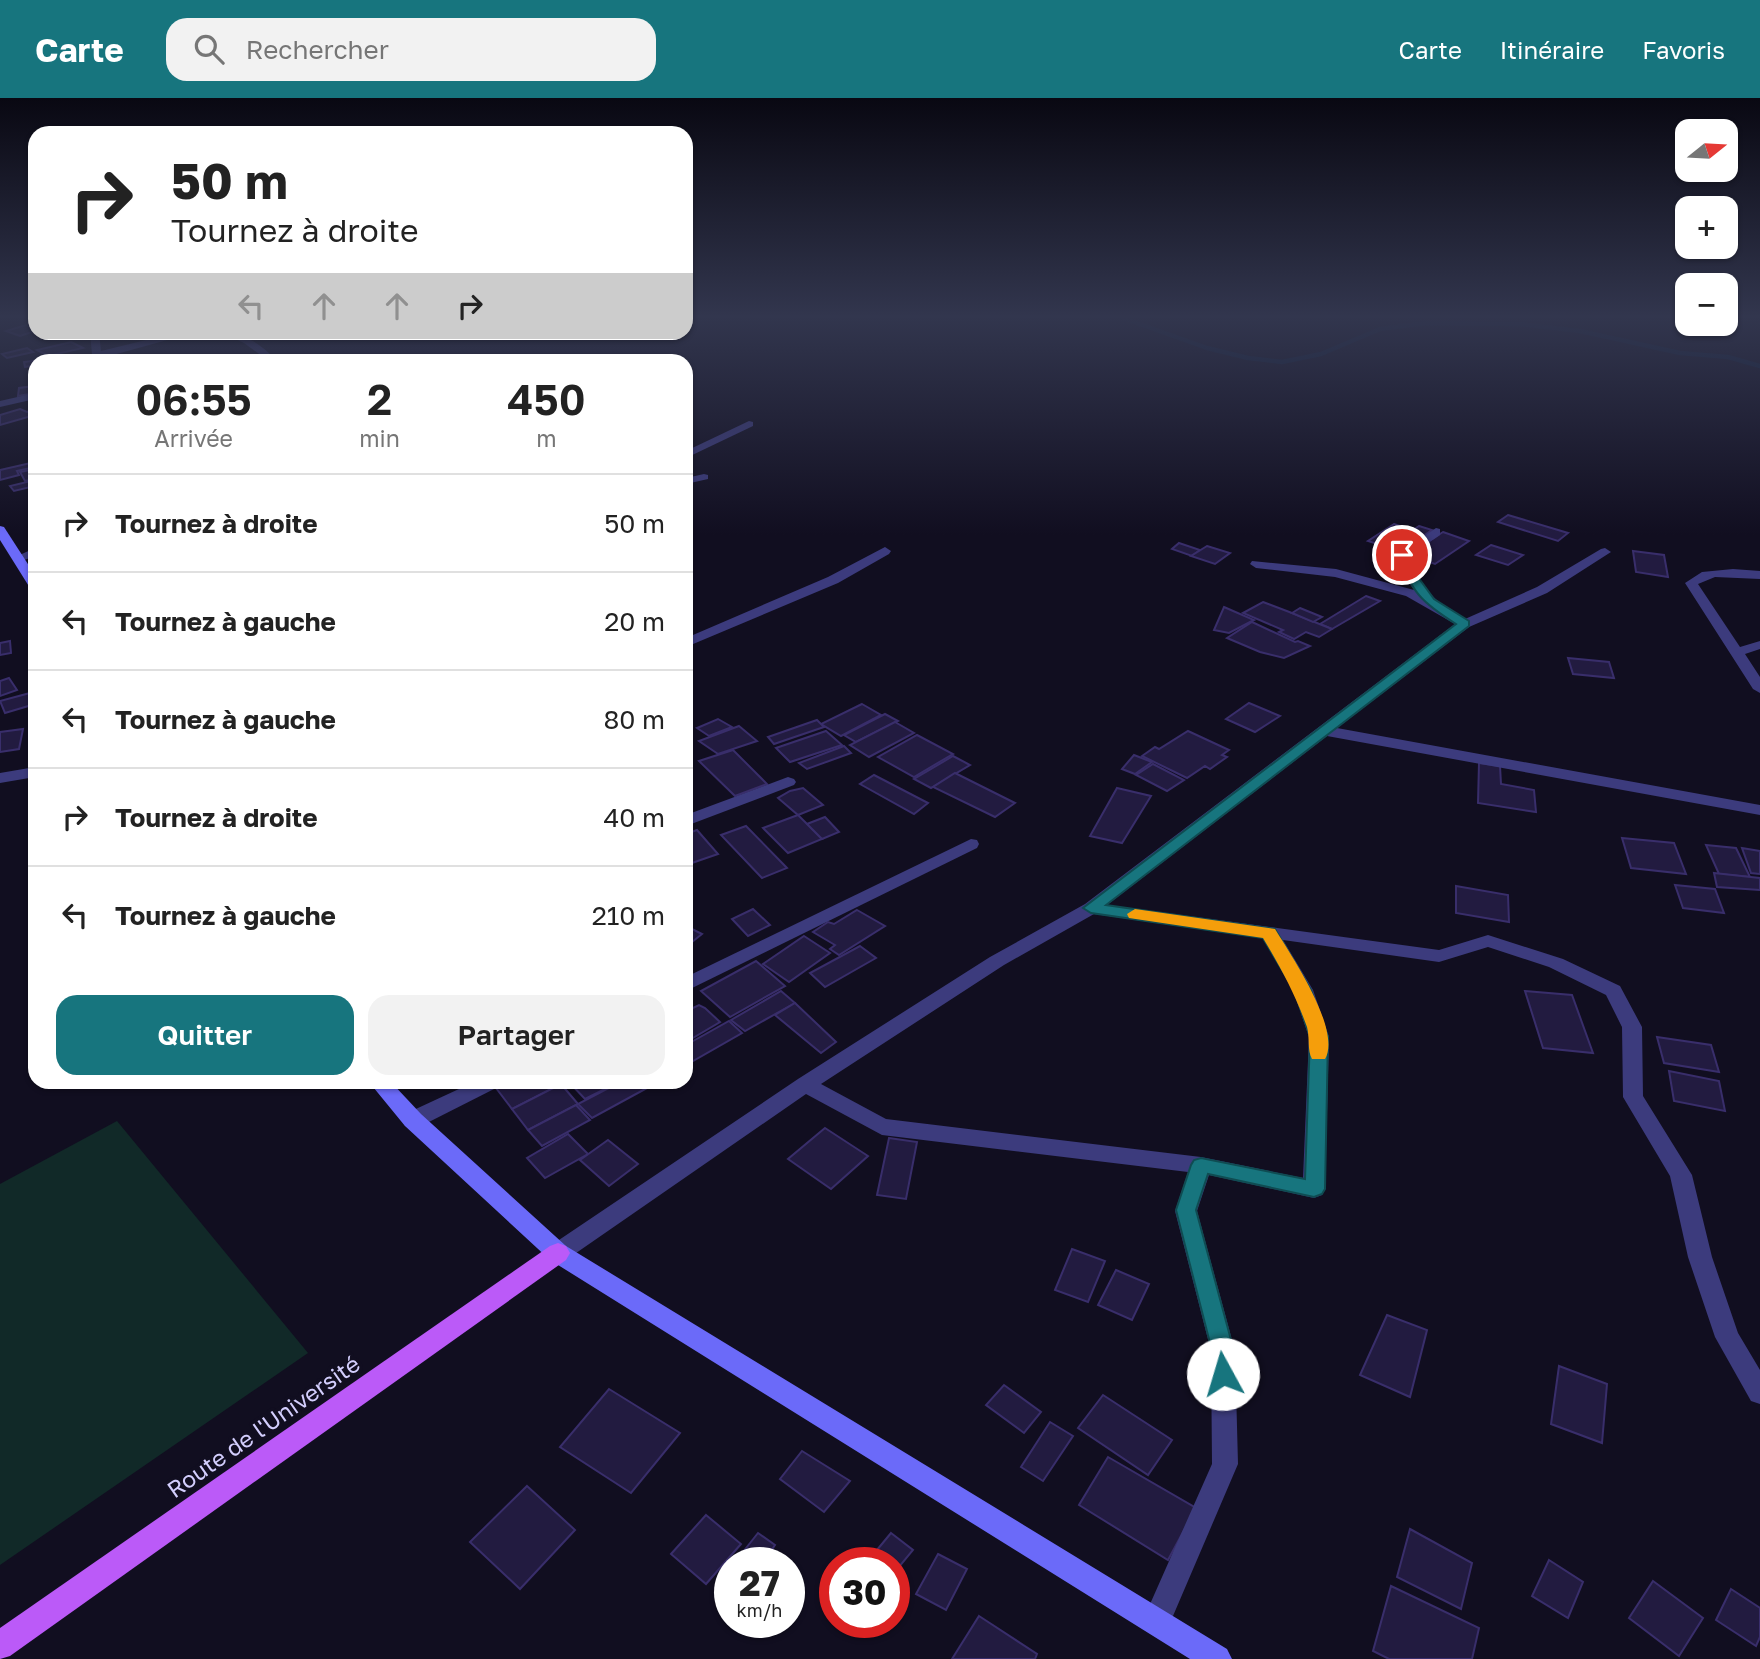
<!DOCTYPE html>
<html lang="fr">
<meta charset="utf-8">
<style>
body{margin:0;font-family:"Golos Text",sans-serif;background:#f2f2f2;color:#222;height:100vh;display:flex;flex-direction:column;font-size:26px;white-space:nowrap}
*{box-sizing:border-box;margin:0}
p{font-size:23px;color:#767676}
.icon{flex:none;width:38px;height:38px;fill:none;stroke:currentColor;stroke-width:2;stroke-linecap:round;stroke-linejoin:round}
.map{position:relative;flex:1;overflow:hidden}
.panel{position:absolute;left:28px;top:256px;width:665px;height:735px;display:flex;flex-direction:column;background:#fff;border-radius:21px;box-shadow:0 2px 5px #0004}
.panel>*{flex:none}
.top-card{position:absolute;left:28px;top:28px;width:665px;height:214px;border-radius:21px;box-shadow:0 2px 5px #0004;background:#fff;color:#222;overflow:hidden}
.needle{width:46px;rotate:72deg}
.controls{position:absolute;left:1675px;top:21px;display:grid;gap:14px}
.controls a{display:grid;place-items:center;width:63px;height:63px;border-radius:14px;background:#fff;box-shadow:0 2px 5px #0004;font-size:35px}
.speed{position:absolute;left:714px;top:1449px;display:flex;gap:14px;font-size:35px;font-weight:700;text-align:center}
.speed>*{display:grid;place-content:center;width:91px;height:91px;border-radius:50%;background:#fff;box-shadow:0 2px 5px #0004;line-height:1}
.speed small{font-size:18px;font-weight:400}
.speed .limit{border:10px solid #d22;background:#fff;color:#111}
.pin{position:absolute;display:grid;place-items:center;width:60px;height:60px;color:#fff;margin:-30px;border:4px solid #fff;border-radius:50%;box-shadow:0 2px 7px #0007}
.me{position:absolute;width:77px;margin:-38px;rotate:354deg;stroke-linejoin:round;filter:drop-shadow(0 0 5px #0008)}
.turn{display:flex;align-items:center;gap:24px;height:147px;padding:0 28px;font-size:32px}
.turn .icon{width:91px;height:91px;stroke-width:2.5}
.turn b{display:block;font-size:49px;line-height:60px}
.lanes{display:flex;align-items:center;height:66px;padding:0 28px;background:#0003;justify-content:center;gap:35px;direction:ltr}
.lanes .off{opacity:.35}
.eta{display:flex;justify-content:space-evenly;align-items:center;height:119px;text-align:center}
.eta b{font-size:42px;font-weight:600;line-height:49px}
.action{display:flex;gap:14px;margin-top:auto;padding:14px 28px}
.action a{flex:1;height:80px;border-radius:21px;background:#17757e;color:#fff;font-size:28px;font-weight:600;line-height:80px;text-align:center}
.action a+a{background:#f2f2f2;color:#222}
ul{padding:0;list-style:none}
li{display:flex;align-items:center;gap:21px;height:98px;padding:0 28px;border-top:2px solid #e0e0e0}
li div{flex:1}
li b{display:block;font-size:26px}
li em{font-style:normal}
header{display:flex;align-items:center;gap:42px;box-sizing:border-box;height:98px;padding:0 35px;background:#17757e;color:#fff}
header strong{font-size:33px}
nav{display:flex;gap:38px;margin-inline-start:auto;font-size:24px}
.search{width:490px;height:63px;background:#f2f2f2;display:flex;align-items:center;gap:18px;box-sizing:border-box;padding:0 24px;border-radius:21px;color:#767676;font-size:26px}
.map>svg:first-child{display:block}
</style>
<header>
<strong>Carte</strong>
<div class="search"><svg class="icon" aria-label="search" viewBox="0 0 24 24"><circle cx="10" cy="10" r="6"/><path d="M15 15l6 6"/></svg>Rechercher</div>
<nav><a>Carte</a><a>Itinéraire</a><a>Favoris</a></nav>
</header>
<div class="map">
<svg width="1760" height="1561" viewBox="0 0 1760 1561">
<rect width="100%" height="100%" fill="#110e20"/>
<!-- green -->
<path fill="#112928" d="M117,1023L308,1255L0,1467V1086Z"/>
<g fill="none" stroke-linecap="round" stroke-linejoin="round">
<!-- stream -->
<path stroke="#0b1d3b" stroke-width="4.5" d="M1120,219L1207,250L1248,260L1282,264L1321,256L1380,231L1426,225L1520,226L1580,233L1680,255L1728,259L1760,268"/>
</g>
<!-- building -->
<g fill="#221b40" stroke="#392e6b" stroke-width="2">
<path d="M26,227L35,230V233L20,238L6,233Z"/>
<path d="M71,244L83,250L48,258L37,252Z"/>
<path d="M27,250L33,254L7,260L2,256Z"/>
<path d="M69,258L70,262H35V267L25,269L24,264Z"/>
<path d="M35,288V295L18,298L19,290Z"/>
<path d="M20,311L27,314L35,312V317L0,327V317Z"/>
<path d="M35,364V369L17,373L19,377L0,382V372Z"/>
<path d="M35,371V381L25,383L20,374Z"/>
<path d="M35,382V388L14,393L10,388Z"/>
<path d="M1508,417L1568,435L1558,443L1498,424Z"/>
<path d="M1394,426L1409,431L1383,448L1368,443Z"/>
<path d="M1419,428L1432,432L1401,453L1388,448Z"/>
<path d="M1443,434L1469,443L1435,466L1408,457Z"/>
<path d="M1179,445L1200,452L1192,458L1172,451Z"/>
<path d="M1491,447L1523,457L1508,467L1476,457Z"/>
<path d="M1207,448L1230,455L1215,466L1191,458Z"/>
<path d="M1633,453L1664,457L1668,479L1636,474Z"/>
<path d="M1366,498L1380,503L1332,531L1320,526Z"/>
<path d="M1263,504L1292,515L1332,531L1319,539L1306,534L1294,541L1279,534L1283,532L1243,515Z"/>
<path d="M1224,509L1254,522L1229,535L1214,532Z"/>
<path d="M1300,510L1322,519L1313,524L1292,515Z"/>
<path d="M1252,524L1295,544L1298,543L1310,548L1284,560L1260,554L1227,540Z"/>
<path d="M10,543L11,555L0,557V545Z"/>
<path d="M1568,560L1609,564L1614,580L1573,576Z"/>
<path d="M9,580L17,592L0,598V583Z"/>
<path d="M30,595L35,606L5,615L0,603Z"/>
<path d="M1249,605L1280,618L1255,634L1226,621Z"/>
<path d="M862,606L881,617L841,638L821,626Z"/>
<path d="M885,616L898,623L856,644L844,637Z"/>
<path d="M718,621L732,629L709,638L697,630Z"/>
<path d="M817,622L824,629L774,646L768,639Z"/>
<path d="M895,624L914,635L869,659L850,647Z"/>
<path d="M739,628L757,643L718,656L699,643Z"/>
<path d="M23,631L19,651L0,654V634Z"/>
<path d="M826,633L842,647L790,664L776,650Z"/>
<path d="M1188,633L1229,652L1222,657L1227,659L1210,671L1205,668L1187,680L1142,658L1155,649L1159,651Z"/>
<path d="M917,637L953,656L914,679L878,659Z"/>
<path d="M844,648L851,655L807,671L799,665Z"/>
<path d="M733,652L767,686L735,698L699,663Z"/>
<path d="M1134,657L1152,664L1135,676L1122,671Z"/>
<path d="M953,658L970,667L931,690L914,681Z"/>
<path d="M1479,665L1500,668L1501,686L1534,692L1536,714L1478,705Z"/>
<path d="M1153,666L1184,682L1167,693L1136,677Z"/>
<path d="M955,675L1015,705L995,719L933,689Z"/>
<path d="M874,677L928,705L914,716L860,686Z"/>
<path d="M803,690L823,707L798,717L778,700L790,693Z"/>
<path d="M1117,690L1151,698L1122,745L1090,738Z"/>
<path d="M798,717L822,741L788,755L763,730Z"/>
<path d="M825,719L839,734L822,741L807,726Z"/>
<path d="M746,728L787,770L762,780L721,737Z"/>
<path d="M697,732L718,756L686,767V736Z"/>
<path d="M1622,740L1674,745L1686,776L1631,770Z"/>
<path d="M1706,747L1736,750L1750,779L1719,776Z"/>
<path d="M1742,750L1760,753V776L1751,775Z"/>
<path d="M1714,775L1760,780V792L1717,789Z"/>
<path d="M1675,787L1715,791L1724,815L1683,810Z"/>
<path d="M1456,788L1508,797L1509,824L1456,815Z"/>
<path d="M753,811L770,827L748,838L732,821Z"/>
<path d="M857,812L885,828L839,857L830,851L835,847L813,834L828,824L834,826Z"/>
<path d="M686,828L702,836L687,848H686Z"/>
<path d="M804,838L830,855L789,884L763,866Z"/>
<path d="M860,848L876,860L825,889L810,875Z"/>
<path d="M756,863L785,888L730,919L701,893Z"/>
<path d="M781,893L795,905L745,933L731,922Z"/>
<path d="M1525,893L1572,897L1593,955L1543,950Z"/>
<path d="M688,905L693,910L699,907L705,910L720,924L686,944Z"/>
<path d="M795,905L836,944L821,955L775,917Z"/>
<path d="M729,923L742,935L686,967V947Z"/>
<path d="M1657,939L1711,947L1719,974L1664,965Z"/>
<path d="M1669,973L1719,983L1725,1013L1674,1003Z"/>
<path d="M510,984H562L563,985L512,1011L496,990Z"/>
<path d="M569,984H619L585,1001Z"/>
<path d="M620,984H658L592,1020L578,1006Z"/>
<path d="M561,986L578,1006L528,1032L512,1011Z"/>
<path d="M576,1007L590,1022L542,1048L528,1032Z"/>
<path d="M825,1030L868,1058L831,1091L788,1061Z"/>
<path d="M568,1036L588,1056L545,1080L527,1060Z"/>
<path d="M889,1040L917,1044L906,1101L877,1097Z"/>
<path d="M608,1042L638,1066L609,1088L580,1062Z"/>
<path d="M1072,1151L1105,1163L1088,1204L1055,1192Z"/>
<path d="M1116,1172L1149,1186L1132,1222L1098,1207Z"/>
<path d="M1387,1217L1427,1232L1410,1299L1360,1277Z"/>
<path d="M1559,1268L1607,1286L1602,1345L1551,1326Z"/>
<path d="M1004,1287L1041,1314L1024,1335L986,1307Z"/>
<path d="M609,1291L680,1335L631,1395L560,1349Z"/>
<path d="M1103,1297L1172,1342L1148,1377L1078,1330Z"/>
<path d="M1050,1324L1073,1338L1043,1383L1021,1369Z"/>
<path d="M802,1353L850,1383L824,1414L780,1381Z"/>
<path d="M1108,1359L1196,1410L1168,1462L1079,1407Z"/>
<path d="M527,1388L575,1432L520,1491L470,1444Z"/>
<path d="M706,1417L741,1446L706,1486L671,1456Z"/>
<path d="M1410,1431L1472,1465L1461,1511L1397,1479Z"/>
<path d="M758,1435L775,1447L763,1465L735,1464Z"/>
<path d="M891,1435L913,1452L894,1475V1465H880L872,1458Z"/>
<path d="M938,1456L967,1471L946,1512L916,1496Z"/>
<path d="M1549,1462L1583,1484L1568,1520L1532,1498Z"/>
<path d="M1653,1483L1703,1520L1679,1558L1629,1520Z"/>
<path d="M1391,1488L1479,1530L1472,1561H1389L1373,1553Z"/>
<path d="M1731,1491L1760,1510V1539L1756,1548L1716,1522Z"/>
<path d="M979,1518L1037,1556L1035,1561H952Z"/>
</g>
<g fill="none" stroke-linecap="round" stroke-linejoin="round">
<!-- street -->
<g fill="#3c3b7d" fill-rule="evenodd">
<path d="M90,234H99L101,253L179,234H196L95,262H85L92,256Z"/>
<path d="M221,234C240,234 256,243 270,256L262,258L244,245Z"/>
<path d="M35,295V301L0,309V303Z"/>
<path d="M749,323L753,324V328L686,360V353Z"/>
<path d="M704,376L708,377V381L686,386V380Z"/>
<path d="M1436,430L1440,431V437L1409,458C1424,493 1432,502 1465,521L1537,489L1601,451L1605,450L1611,454L1547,495L1469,529L1337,630L1760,707V717L1327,638L1107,807L1439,852L1488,837L1563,861L1620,888L1642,929L1643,998L1692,1077L1712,1159L1738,1235L1760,1272V1306L1751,1303L1715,1239L1688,1159L1670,1078L1623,999L1622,929L1606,897L1549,869L1488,849L1439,864L1283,842L1313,892L1329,939L1325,1091L1322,1097L1314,1100L1209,1077L1197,1113L1235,1253L1238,1366L1167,1532L1157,1536L1147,1532L1143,1522L1212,1366L1211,1253L1175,1113L1188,1074L882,1037L806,996L566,1162L558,1165L550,1162L546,1155L550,1148L798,981L990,859L1085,806L1455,526L1406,498L1335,479L1256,470L1250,466L1252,463L1336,471L1414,492L1406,480L1396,457ZM1094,816L1263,840L1293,892L1309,939L1303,1080L1201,1059L886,1021L821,986L1004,867Z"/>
<path d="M885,449L891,453L889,456L838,485L686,549V540L828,479Z"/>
<path d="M35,450V458L19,464L13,460Z"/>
<path d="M1733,471L1760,473V481L1715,479L1698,486L1740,549L1760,543V551L1745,556L1760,579V595L1753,591L1685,485L1702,474Z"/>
<path d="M35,669V679L0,685V675Z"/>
<path d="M788,679L794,681L796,684L794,687L686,728V717Z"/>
<path d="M971,741L977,742L979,746L977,750L686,893V879Z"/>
<path d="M474,984H501L498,989L421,1028L413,1030L405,1028L402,1022L405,1016Z"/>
</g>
<!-- secondary -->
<g fill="#6b6af9" fill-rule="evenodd">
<path d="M0,428L4,429L35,477V491L30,490L0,442Z"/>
<path d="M369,984H391L421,1016L566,1148L1227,1551L1232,1561H1190L550,1162L405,1028Z"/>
</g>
<!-- primary -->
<path fill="#bb5af8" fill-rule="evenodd" d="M558,1145L566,1148L570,1155L566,1162L10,1558L0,1561V1530L550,1148Z"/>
</g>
<!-- sky -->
<linearGradient id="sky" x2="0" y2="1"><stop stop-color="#090812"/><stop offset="0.5" stop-color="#32364e"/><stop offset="1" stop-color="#32364e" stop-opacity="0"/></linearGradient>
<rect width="1760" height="437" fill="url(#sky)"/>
<!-- route -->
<path fill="#17757e" stroke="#0f4c52" stroke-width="2" d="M1398,454H1406L1418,479L1434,501L1469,523V528L1106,807L1275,831L1311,892L1328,939L1325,1091L1322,1096L1314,1099L1208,1076L1196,1112L1234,1253L1235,1276L1232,1283L1223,1286L1215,1283L1212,1276V1253L1176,1112L1191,1067L1194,1062L1201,1060L1305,1081L1310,939L1294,892L1263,840L1091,815L1083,810L1456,526C1421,504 1413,495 1397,457Z"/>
<!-- slow -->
<path fill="#f59e0b" d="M1135,811L1275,831C1291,857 1342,932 1325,961H1312C1307,952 1310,940 1307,929C1295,896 1281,870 1263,840L1129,820L1127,816Z"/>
<g text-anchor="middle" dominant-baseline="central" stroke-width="7" stroke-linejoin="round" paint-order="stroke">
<!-- near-street labels -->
<g font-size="23" fill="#d3cefd" stroke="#110e20">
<text transform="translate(263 1328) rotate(-35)">Route de l'Université</text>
</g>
</g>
</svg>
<div class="controls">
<a><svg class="needle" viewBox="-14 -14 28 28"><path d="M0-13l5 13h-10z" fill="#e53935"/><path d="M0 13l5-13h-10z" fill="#767676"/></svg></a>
<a>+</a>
<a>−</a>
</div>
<div class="speed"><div>27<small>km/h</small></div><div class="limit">30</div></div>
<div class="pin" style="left:1402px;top:457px;background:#d93025"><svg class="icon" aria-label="arrive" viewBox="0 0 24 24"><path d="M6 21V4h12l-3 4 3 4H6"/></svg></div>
<svg class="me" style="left:1223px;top:1276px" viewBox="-20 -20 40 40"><circle r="19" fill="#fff"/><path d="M0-13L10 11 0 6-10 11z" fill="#17757e"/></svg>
<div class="top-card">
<div class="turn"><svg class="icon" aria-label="right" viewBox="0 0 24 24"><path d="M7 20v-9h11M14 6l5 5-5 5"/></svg><div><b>50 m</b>Tournez à droite</div></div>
<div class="lanes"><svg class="icon off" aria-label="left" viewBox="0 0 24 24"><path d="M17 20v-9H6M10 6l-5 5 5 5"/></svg><svg class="icon off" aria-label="ahead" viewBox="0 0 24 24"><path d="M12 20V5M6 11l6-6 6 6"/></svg><svg class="icon off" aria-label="ahead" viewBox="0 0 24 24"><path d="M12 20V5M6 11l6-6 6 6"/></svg><svg class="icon" aria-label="right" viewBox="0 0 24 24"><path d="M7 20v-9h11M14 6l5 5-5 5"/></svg></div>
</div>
<section class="panel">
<div class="eta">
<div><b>06:55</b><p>Arrivée</p></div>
<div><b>2</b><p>min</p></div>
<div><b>450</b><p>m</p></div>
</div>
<ul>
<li><svg class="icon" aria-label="right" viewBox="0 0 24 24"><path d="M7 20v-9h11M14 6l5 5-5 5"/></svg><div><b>Tournez à droite</b></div><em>50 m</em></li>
<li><svg class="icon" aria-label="left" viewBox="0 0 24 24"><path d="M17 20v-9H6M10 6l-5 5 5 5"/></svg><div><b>Tournez à gauche</b></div><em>20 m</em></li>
<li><svg class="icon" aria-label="left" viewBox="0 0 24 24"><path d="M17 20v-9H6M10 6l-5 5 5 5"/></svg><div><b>Tournez à gauche</b></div><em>80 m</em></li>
<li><svg class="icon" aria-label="right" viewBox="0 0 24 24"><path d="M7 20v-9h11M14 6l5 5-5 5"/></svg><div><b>Tournez à droite</b></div><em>40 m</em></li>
<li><svg class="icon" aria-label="left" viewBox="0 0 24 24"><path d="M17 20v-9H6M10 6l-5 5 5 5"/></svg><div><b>Tournez à gauche</b></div><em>210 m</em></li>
</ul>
<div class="action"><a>Quitter</a><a>Partager</a></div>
</section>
</div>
